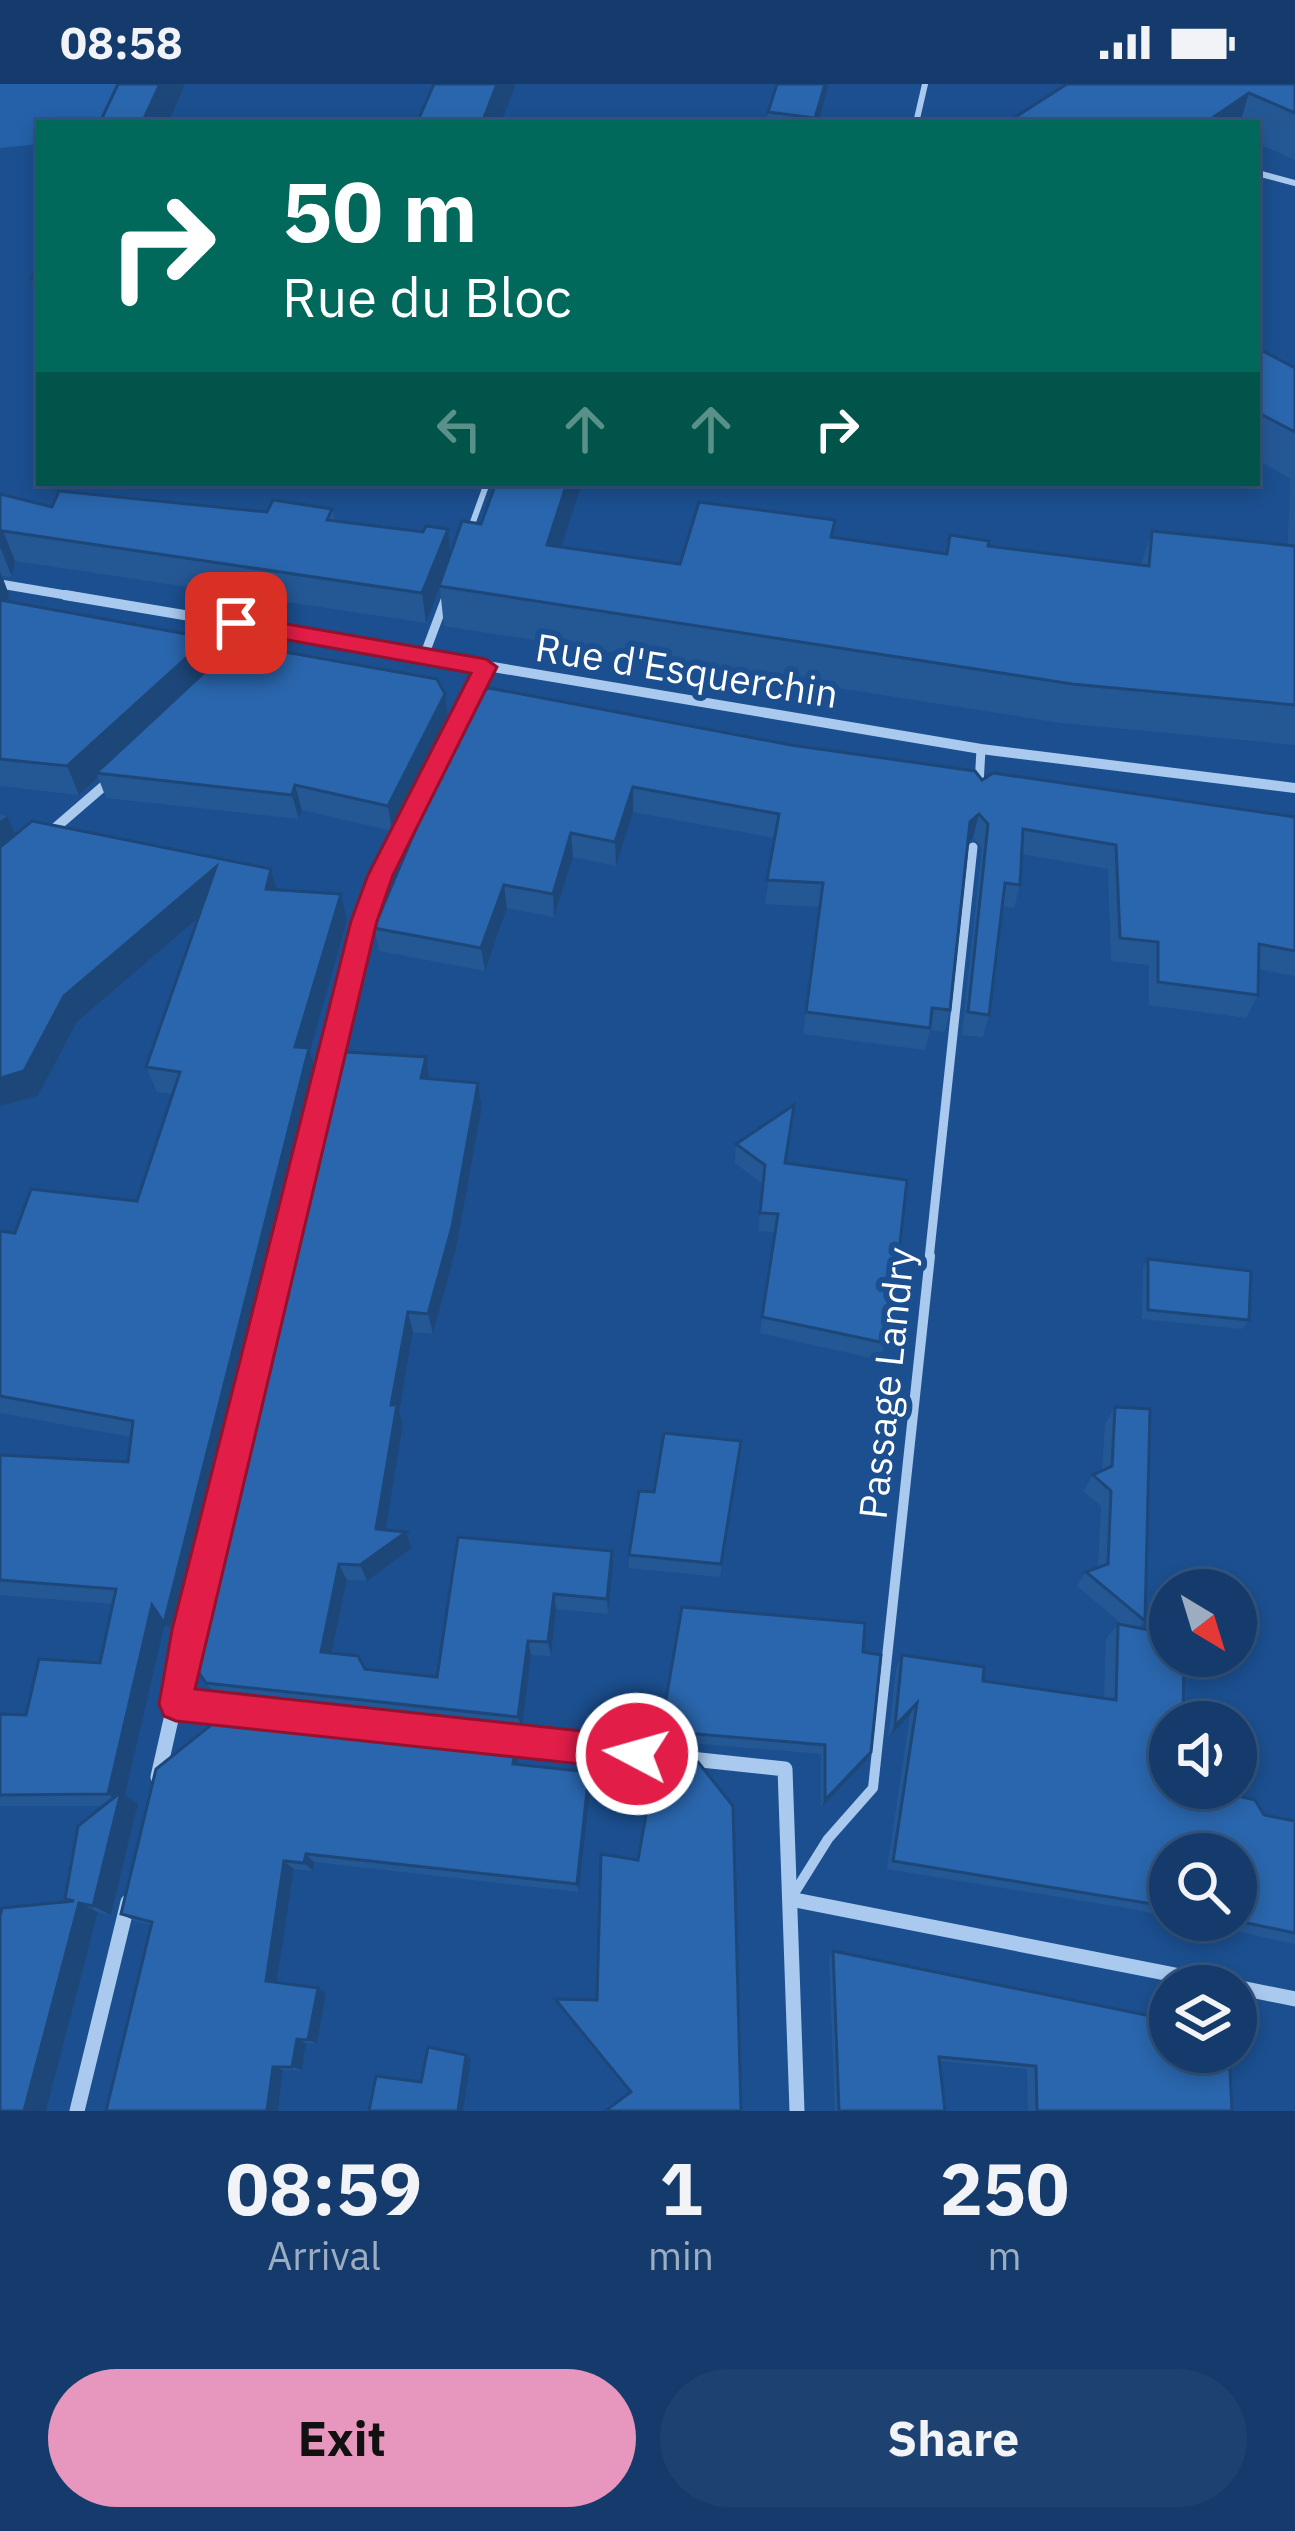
<!DOCTYPE html>
<style>
body{margin:0;font-family:"IBM Plex Sans",sans-serif;background:#1d4271;color:#f1f3f6;height:100vh;display:flex;flex-direction:column;font-size:45px;white-space:nowrap}
*{box-sizing:border-box;margin:0}
p{font-size:39px;color:#9dadc1}
.icon{flex:none;width:66px;height:66px;fill:none;stroke:currentColor;stroke-width:2;stroke-linecap:round;stroke-linejoin:round}
.map{position:relative;height:2027px;overflow:hidden}
.side{display:flex;flex-direction:column;background:#143b6b;flex:1}
.side>*{flex:none}
.hud{position:absolute;left:36px;top:36px;width:1224px;height:366px;border-radius:0px;box-shadow:0 6px 18px #0003,0 0 0 3px #33557e;background:#00695c;color:#fff;overflow:hidden}
.needle{width:78px;rotate:142deg}
.tools{position:absolute;left:1149px;top:1485px;display:grid;gap:24px}
.tools a{display:grid;place-items:center;width:108px;height:108px;border-radius:50%;background:#143b6b;box-shadow:0 6px 18px #0003,0 0 0 3px #33557e;font-size:60px}
.pin{position:absolute;display:grid;place-items:center;width:102px;height:102px;color:#fff;margin:-51px;border-radius:24px;box-shadow:0 6px 18px #0006}
.me{position:absolute;width:132px;margin:-66px;rotate:276deg;stroke-linejoin:round;filter:drop-shadow(0 0 9px #0008)}
.turn{display:flex;align-items:center;gap:42px;height:252px;padding:0 48px;font-size:54px}
.turn .icon{width:156px;height:156px;stroke-width:2.5}
.turn b{display:block;font-size:84px;line-height:102px}
.lanes{display:flex;align-items:center;height:114px;padding:0 48px;background:#0003;justify-content:center;gap:60px;direction:ltr}
.lanes .off{opacity:.35}
.eta{display:flex;justify-content:space-evenly;align-items:center;height:204px;text-align:center}
.eta b{font-size:72px;font-weight:700;line-height:84px}
.action{display:flex;gap:24px;margin-top:auto;padding:24px 48px}
.action a{flex:1;height:138px;border-radius:72px;background:#e797bd;color:#111;font-size:48px;font-weight:700;line-height:138px;text-align:center}
.action a+a{background:#1d4271;color:#f1f3f6}
.status{display:flex;justify-content:space-between;align-items:center;height:84px;padding:0 60px;background:#143b6b;direction:ltr}
.status svg{height:33px;fill:currentColor}
.map>svg:first-child{display:block}
</style>
<div class="status"><b>08:58</b><svg viewBox="0 0 49 12"><path d="M0 12V9h3v3zM5 12V6h3v6zM10 12V3h3v9zM15 12V0h3v12zM26 1h20v11H26zM47 4h2v5h-2z"/></svg></div>
<div class="map">
<svg width="1295" height="2027" viewBox="0 0 1295 2027">
<rect width="100%" height="100%" fill="#1b4f8f"/>
<!-- green -->
<path fill="#2461a8" d="M0,0H126L107,39H39V60L0,64Z"/>
<g fill="none" stroke-linecap="round" stroke-linejoin="round">
<!-- lane-far2 -->
<g stroke="#a9c9ee" stroke-width="6">
<path d="M916,39L925,0"/>
<path d="M1257,89L1295,99"/>
<path d="M469,449L487,399"/>
</g>
<!-- lane-far1 -->
<g stroke="#a9c9ee" stroke-width="9">
<path d="M424,572L445,516"/>
<path d="M979,701L981,665"/>
<path d="M929,1175L973,763"/>
</g>
<!-- lane -->
<path stroke="#a9c9ee" stroke-width="10" d="M793,1811L828,1755L873,1704L930,1172"/>
<!-- street-far2 -->
<path stroke="#a9c9ee" stroke-width="9" d="M0,500L83,514"/>
<!-- street-far1 -->
<g stroke="#a9c9ee" stroke-width="10">
<path d="M65,511L981,665L1295,704"/>
<path d="M242,574L271,545"/>
<path d="M465,625L486,583"/>
<path d="M47,751L113,694"/>
<path d="M328,982L364,837L415,724"/>
</g>
<!-- street -->
<g stroke="#a9c9ee" stroke-width="15">
<path d="M176,1620L785,1685L797,2027"/>
<path d="M158,1693L218,1427"/>
<path d="M790,1815L1231,1902"/>
<path d="M1236,1903L1295,1915"/>
<path d="M77,2027L128,1818"/>
</g>
</g>
<!-- wall -->
<g fill="#245895">
<path d="M777,0H829L818,39H767L768,28Z"/>
<path d="M1295,0V76L1257,59V39H1006Z"/>
<path d="M39,179V220L31,195Z"/>
<path d="M1257,264L1295,284V661L1061,639L444,542L440,505L426,539L15,477L12,493L2,492L9,511L8,517L208,554L215,578L445,610L448,636L392,747L302,726L299,735L106,714L98,693L79,711L0,702V410L52,423L267,428L332,425L335,437L423,448L448,445L451,470L481,440L496,399H582L561,463L680,480L833,454L947,470L988,462L1141,481L1152,447L1288,462L1290,394L1257,376Z"/>
<path d="M464,617L982,696L1295,733V892L1258,885V911L1246,934L1149,921V881L1111,877L1108,785L1022,770L1020,801L1014,824L1002,823L989,931L983,953L962,951L982,764L973,754L968,759L950,926L944,948L930,946L925,966L803,950L820,823L765,820L775,754L633,728L616,782L573,773L554,833L507,824L485,887L379,867L374,844L413,752L408,727Z"/>
<path d="M0,731L7,732L15,750L271,785L277,805L347,837L310,967L316,990L178,1554L165,1539L125,1711L138,1720L111,1831L98,1828L46,2027H0L70,1818L65,1815L103,1722H0V1630L26,1631L100,1579L113,1520L0,1511V1371L128,1378L131,1353L0,1329V1147L15,1149L137,1117L173,1010L157,1008L146,983L198,834L77,938L38,1012L0,1022Z"/>
<path d="M426,973L430,994L478,999L482,1023L456,1165L433,1250L413,1248L399,1328L403,1340L385,1446L406,1448L412,1464L367,1497L347,1496L332,1569L366,1585L437,1593L612,1467L613,1483L608,1530L556,1525L551,1572L531,1571L522,1645L217,1612L206,1599Z"/>
<path d="M736,1060L785,1079L891,1241L880,1276L760,1249L775,1148L758,1147L763,1100L735,1079Z"/>
<path d="M1148,1175L1249,1236L1242,1245L1142,1235L1143,1184Z"/>
<path d="M1115,1323L1145,1537L1139,1544L1170,1704L1264,1731L1295,1737V1860L1182,1836H1236L1170,1770V1833L1126,1824L887,1785L910,1631L888,1654L896,1585L902,1571L983,1597L1104,1614L1106,1555L1118,1540L1123,1541L1077,1502L1086,1488L1098,1484L1101,1422L1083,1407L1093,1391L1102,1387L1105,1340Z"/>
<path d="M741,1357L720,1493L629,1484V1471L654,1408Z"/>
<path d="M863,1568L871,1668L866,1677L821,1724V1670L676,1658V1661L660,1660V1650Z"/>
<path d="M519,1669L517,1680L591,1698L579,1808L314,1778L313,1787L294,1785L276,1898L318,1904L326,1909L317,1960L306,1959L302,1986H283L278,2027H106L151,1841L135,1837L121,1830Z"/>
<path d="M833,1867L1232,2027H1028L1027,1985L939,1977L945,2027H835L829,1873Z"/>
</g>
<!-- shaded-wall -->
<g fill="#1d4779">
<path d="M160,0H185L168,39H142Z"/>
<path d="M497,0H516L501,39H482Z"/>
<path d="M825,0H829L818,39H814Z"/>
<path d="M1249,9L1240,39H1205Z"/>
<path d="M567,399H582L549,501L547,461Z"/>
<path d="M448,445L451,475L426,539L422,509Z"/>
<path d="M3,447L15,477L12,493L0,463Z"/>
<path d="M0,487L9,511L4,544L0,535Z"/>
<path d="M208,554L216,583L96,689L98,693L79,711L67,682Z"/>
<path d="M445,610L448,636L392,747L388,722Z"/>
<path d="M295,701L302,726L299,735L292,711Z"/>
<path d="M633,703V728L616,782L615,758Z"/>
<path d="M979,730L973,754L964,762L970,738Z"/>
<path d="M7,732L20,760L0,776V737Z"/>
<path d="M571,749L573,773L554,833L553,810Z"/>
<path d="M216,783L225,811L77,938L38,1012L0,1022V994L64,912Z"/>
<path d="M271,785L279,813L266,805Z"/>
<path d="M504,801L507,824L485,887L481,864Z"/>
<path d="M341,810L347,837L310,967L316,990L178,1554L165,1539L125,1711L138,1720L111,1831L93,1822L118,1718L108,1710L152,1521L295,963Z"/>
<path d="M426,973L430,997L421,994Z"/>
<path d="M478,999L482,1023L456,1165L433,1250L428,1230Z"/>
<path d="M408,1228L413,1248L399,1328L403,1340L383,1461L376,1445L391,1321Z"/>
<path d="M406,1448L412,1464L367,1497L360,1481Z"/>
<path d="M612,1467L613,1483L608,1530L607,1515Z"/>
<path d="M339,1480L347,1496L329,1582L321,1568Z"/>
<path d="M554,1510L556,1525L551,1572L548,1558Z"/>
<path d="M528,1557L531,1571L522,1645L518,1633Z"/>
<path d="M917,1619L910,1631L888,1654L895,1642Z"/>
<path d="M516,1658L519,1669L516,1690L513,1680Z"/>
<path d="M871,1668L866,1677L821,1724L825,1716Z"/>
<path d="M589,1688L591,1698L579,1808L577,1800Z"/>
<path d="M306,1770L314,1778L313,1787L304,1779Z"/>
<path d="M284,1777L294,1785L276,1902L266,1897Z"/>
<path d="M79,1819L98,1828L46,2027H24Z"/>
<path d="M318,1904L326,1909L317,1960L308,1956Z"/>
<path d="M297,1955L306,1959L302,1986L292,1983Z"/>
<path d="M466,1971L471,1975L463,2027H458Z"/>
<path d="M273,1983L283,1986L278,2027H267Z"/>
</g>
<!-- building -->
<g fill="#2a66ad" stroke="#1d4779" stroke-width="3">
<path d="M118,0H160L142,39L101,36Z"/>
<path d="M434,0H497L482,39H417Z"/>
<path d="M777,0H825L815,34L768,28Z"/>
<path d="M1067,0H1295V29L1249,9L1205,39H1006Z"/>
<path d="M39,179V196L31,195Z"/>
<path d="M1257,264L1295,284V348L1257,328Z"/>
<path d="M496,399H567L547,461L680,480L699,418L835,436L831,453L947,470L950,451L989,457L988,462L1149,482L1152,447L1295,462V621L1072,600L439,502L462,437L481,440Z"/>
<path d="M59,407L267,428L273,416L332,425L327,436L423,448L426,442L448,445L422,509L3,447L0,463V410L52,423Z"/>
<path d="M0,516L208,554L67,682L0,675Z"/>
<path d="M257,563L437,595L445,610L388,722L295,701L292,711L96,689L222,572Z"/>
<path d="M489,604L791,661L975,687L982,696L993,689L1295,733V867L1259,860L1258,911L1158,898V858L1120,854L1116,761L1023,745L1020,801L1005,799L989,931L968,928L988,740L979,730L970,738L950,926L932,924L930,944L806,928L823,799L767,796L779,730L633,703L615,758L571,749L553,810L504,801L481,864L374,844L422,730L408,727L464,617Z"/>
<path d="M32,737L271,785L266,805L341,810L295,963L309,964L164,1539L152,1521L108,1710L0,1711V1630L26,1631L39,1575L100,1579L116,1505L0,1496V1371L128,1378L133,1337L0,1312V1147L15,1149L31,1105L137,1117L180,988L146,983L216,783L64,912L24,987L0,994V763Z"/>
<path d="M330,967L426,973L421,994L478,999L452,1143L428,1230L408,1228L391,1321H397L376,1445L406,1448L360,1481L339,1480L321,1568L358,1572L365,1585L437,1593L458,1453L612,1467L607,1515L554,1510L548,1558L528,1557L518,1633L206,1599L184,1567Z"/>
<path d="M794,1021L785,1079L907,1096L891,1241L885,1259L762,1233L778,1130L760,1129L765,1081L736,1060Z"/>
<path d="M1148,1175L1251,1187L1249,1236L1148,1226Z"/>
<path d="M1115,1323L1150,1325L1145,1537L1086,1488L1108,1480L1111,1407L1093,1391L1112,1382Z"/>
<path d="M664,1349L741,1357L721,1480L629,1471L639,1407L654,1408Z"/>
<path d="M682,1523L865,1539L863,1568L881,1571L871,1668L825,1716V1661L673,1648L676,1652L660,1650Z"/>
<path d="M1118,1540L1170,1550V1572H1184L1183,1638H1170V1704H1206L1255,1716L1264,1731L1295,1737V1849L1233,1836H1236V1770H1170V1823L893,1777L917,1619L895,1642L902,1571L984,1583L983,1597L1116,1616Z"/>
<path d="M226,1629L516,1658L513,1680L589,1688L577,1800L306,1770L304,1779L284,1777L266,1897L318,1904L308,1956L297,1955L292,1983H273L267,2027H106L152,1838L121,1830L156,1685Z"/>
<path d="M656,1673L698,1678L733,1722L741,2027H605L631,2008L555,1915L597,1916L601,1770L638,1776Z"/>
<path d="M121,1708L93,1822L79,1819L24,2027H0V1832L2,1824L74,1817L65,1815L78,1742Z"/>
<path d="M833,1867L1170,1936V1968H1229L1232,2027H1037L1036,1982L939,1973L945,2027H839Z"/>
<path d="M428,1963L466,1971L458,2027H369L376,1992L421,1998Z"/>
</g>
<!-- route -->
<path fill="#e11d48" stroke="#92132f" stroke-width="3" d="M236,531L486,575L497,583L393,791L377,837L195,1605L637,1653L649,1658L654,1670L649,1681L637,1686L176,1637L164,1632L159,1620L172,1546L351,837L368,791L471,589L227,545L224,539Z"/>
<g text-anchor="middle" dominant-baseline="central" stroke-width="12" stroke-linejoin="round" paint-order="stroke">
<!-- street labels -->
<g font-size="39" fill="#fff" stroke="#1b4f8f">
<text transform="translate(687 586) rotate(9)">Rue d'Esquerchin</text>
<text transform="translate(886 1299) rotate(-84)">Passage Landry</text>
</g>
</g>
</svg>
<div class="tools">
<a><svg class="needle" viewBox="-14 -14 28 28"><path d="M0-13l5 13h-10z" fill="#e53935"/><path d="M0 13l5-13h-10z" fill="#9dadc1"/></svg></a>
<a><svg class="icon" aria-label="sound" viewBox="0 0 24 24"><path d="M4 9h4l5-4v14l-5-4H4zM17 9q2 3 0 6"/></svg></a>
<a><svg class="icon" aria-label="search" viewBox="0 0 24 24"><circle cx="10" cy="10" r="6"/><path d="M15 15l6 6"/></svg></a>
<a><svg class="icon" aria-label="layers" viewBox="0 0 24 24"><path d="M12 4l9 5-9 5-9-5zM3 14l9 5 9-5"/></svg></a>
</div>
<div class="pin" style="left:236px;top:539px;background:#d93025"><svg class="icon" aria-label="arrive" viewBox="0 0 24 24"><path d="M6 21V4h12l-3 4 3 4H6"/></svg></div>
<svg class="me" style="left:637px;top:1670px" viewBox="-20 -20 40 40"><circle r="17" fill="#e11d48" stroke="#fff" stroke-width="3"/><path d="M0-11L8 9 0 5-8 9z" fill="#fff"/></svg>
<div class="hud">
<div class="turn"><svg class="icon" aria-label="right" viewBox="0 0 24 24"><path d="M7 20v-9h11M14 6l5 5-5 5"/></svg><div><b>50 m</b>Rue du Bloc</div></div>
<div class="lanes"><svg class="icon off" aria-label="left" viewBox="0 0 24 24"><path d="M17 20v-9H6M10 6l-5 5 5 5"/></svg><svg class="icon off" aria-label="ahead" viewBox="0 0 24 24"><path d="M12 20V5M6 11l6-6 6 6"/></svg><svg class="icon off" aria-label="ahead" viewBox="0 0 24 24"><path d="M12 20V5M6 11l6-6 6 6"/></svg><svg class="icon" aria-label="right" viewBox="0 0 24 24"><path d="M7 20v-9h11M14 6l5 5-5 5"/></svg></div>
</div>
</div>
<section class="side">
<div class="eta">
<div><b>08:59</b><p>Arrival</p></div>
<div><b>1</b><p>min</p></div>
<div><b>250</b><p>m</p></div>
</div>
<div class="action"><a>Exit</a><a>Share</a></div>
</section>
